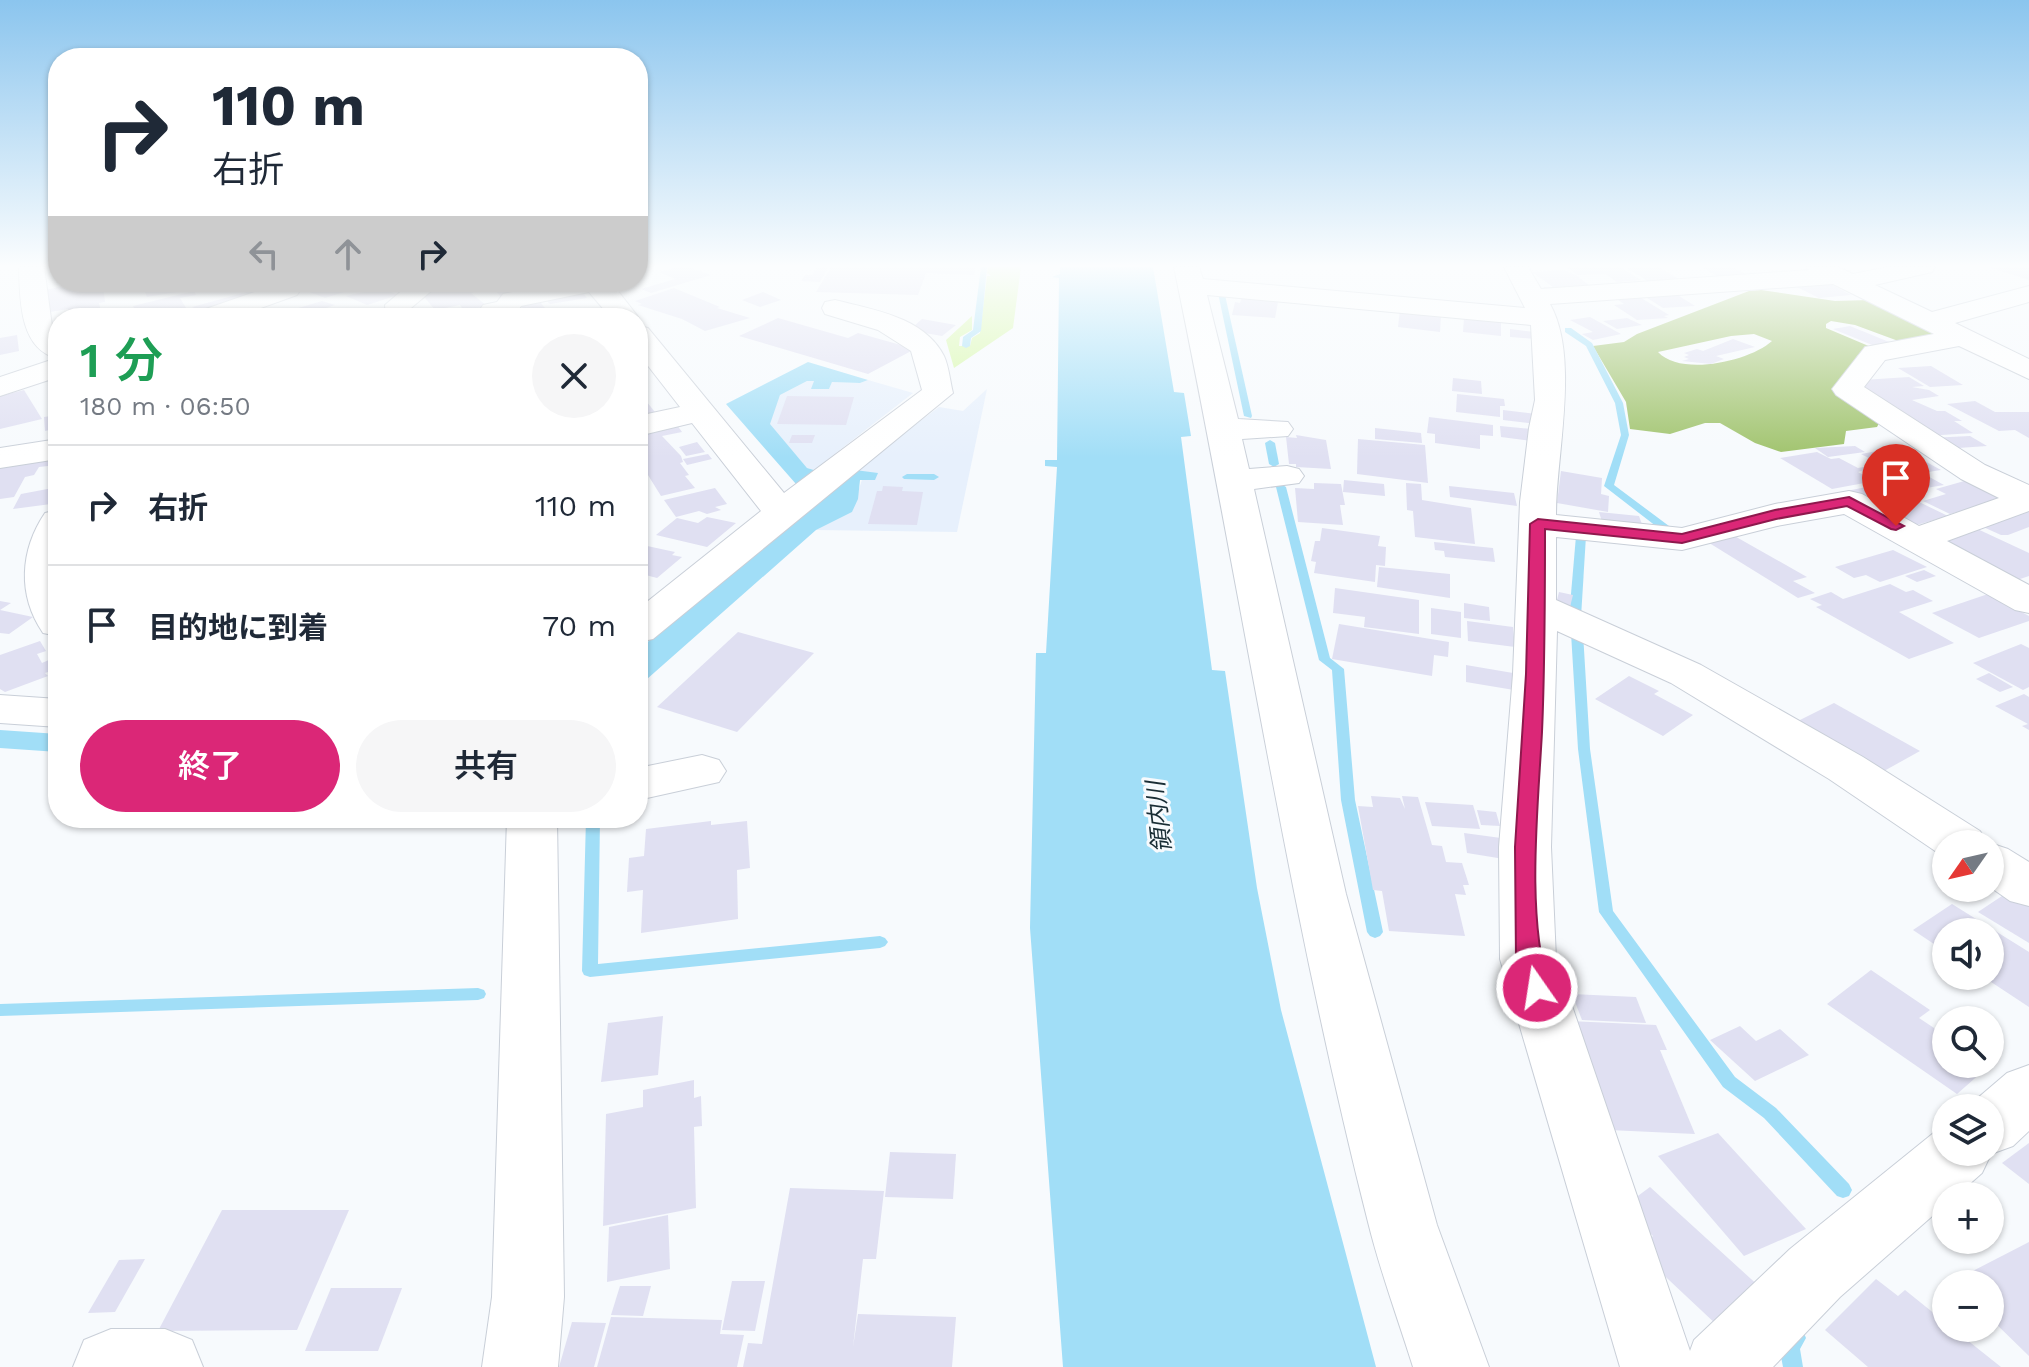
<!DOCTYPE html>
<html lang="ja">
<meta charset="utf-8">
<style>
body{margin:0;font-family:"Work Sans","Noto Sans JP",sans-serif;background:#f6f6f7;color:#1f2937;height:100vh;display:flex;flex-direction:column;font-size:30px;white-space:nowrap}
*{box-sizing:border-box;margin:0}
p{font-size:26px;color:#747a83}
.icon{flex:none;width:44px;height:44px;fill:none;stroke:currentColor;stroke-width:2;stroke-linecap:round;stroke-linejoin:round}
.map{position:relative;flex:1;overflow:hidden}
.side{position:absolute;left:48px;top:308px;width:600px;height:520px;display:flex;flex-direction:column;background:#fff;border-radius:32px;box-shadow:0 2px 6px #0004}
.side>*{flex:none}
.top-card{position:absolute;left:48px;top:48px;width:600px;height:244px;border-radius:32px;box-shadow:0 2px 6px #0004;background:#fff;color:#1f2937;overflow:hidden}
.needle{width:52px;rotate:236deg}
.buttons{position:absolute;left:1932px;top:830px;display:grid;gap:16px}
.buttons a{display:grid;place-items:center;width:72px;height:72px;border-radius:50%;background:#fff;box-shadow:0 2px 6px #0004;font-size:40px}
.pin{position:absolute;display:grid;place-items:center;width:68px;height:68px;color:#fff;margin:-82px -34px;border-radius:50% 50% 50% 0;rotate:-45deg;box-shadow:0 0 8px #0007}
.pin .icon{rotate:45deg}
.me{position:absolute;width:88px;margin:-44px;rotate:347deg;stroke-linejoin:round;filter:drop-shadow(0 0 6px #0008)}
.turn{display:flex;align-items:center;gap:28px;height:168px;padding:0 32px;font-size:36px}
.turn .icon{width:104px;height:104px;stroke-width:2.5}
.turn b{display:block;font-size:56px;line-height:68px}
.lanes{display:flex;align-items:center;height:76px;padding:0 32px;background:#0003;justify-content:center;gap:40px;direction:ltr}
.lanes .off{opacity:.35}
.round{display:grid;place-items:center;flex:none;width:84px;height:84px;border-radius:42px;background:#f6f6f7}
.summary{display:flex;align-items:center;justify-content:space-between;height:136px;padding:0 32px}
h1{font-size:48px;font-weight:600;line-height:60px;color:#1e9e55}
.cta{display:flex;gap:16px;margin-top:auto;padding:16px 32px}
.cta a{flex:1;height:92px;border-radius:48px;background:#db2777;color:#fff;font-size:32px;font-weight:600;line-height:92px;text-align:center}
.cta a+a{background:#f6f6f7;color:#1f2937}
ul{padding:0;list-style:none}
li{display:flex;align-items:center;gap:24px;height:120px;padding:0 32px;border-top:2px solid #e0e1e3}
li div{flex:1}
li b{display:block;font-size:30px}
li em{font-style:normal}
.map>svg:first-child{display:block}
</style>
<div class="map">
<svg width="2029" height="1367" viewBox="0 0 2029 1367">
<rect width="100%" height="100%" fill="#f7fafd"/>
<!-- built -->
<g fill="#e7f0fc">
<path d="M868,380L913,393L814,470L807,468L769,424L780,395L807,381H814L812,389H829L832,382L860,383Z"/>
<path d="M987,389L957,532L816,530L852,512L864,473L855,470L939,407L963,411Z"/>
</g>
<!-- green -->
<path fill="#d5f8a4" d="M988,267H1021L1013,328L954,368L946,340L972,316V330L960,337L959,346H970L972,338L980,333L987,276H991L987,273Z"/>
<!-- forest -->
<path fill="#a0c36d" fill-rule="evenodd" d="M1761,290L1835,301L1870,300L1939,333L1901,342L1855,325L1831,321L1826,324V328L1871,347L1858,355L1838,383L1880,421L1877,427L1846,431L1844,444L1781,452L1755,443L1720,423H1705L1670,434L1630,429L1626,402L1593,346L1624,342L1637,334L1749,291ZM1754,334L1772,341C1750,361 1681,377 1658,352L1731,336Z"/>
<!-- water -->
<g fill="#a1def7">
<path d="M1060,267H1153L1174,392L1184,393L1191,436L1181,437L1212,670L1225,671L1257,888L1281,1010L1376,1367H1063L1030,928L1036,653H1046L1057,467L1045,466V460H1057L1059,278L1052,277L1060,274Z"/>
<path d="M808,362L868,380L860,383L832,382L829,389H811L814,381H807L780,395L770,424L807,468L814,470L796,484L726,404Z"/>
<path d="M855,470L878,473L875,480H860L858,499L852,512L816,530L638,687V650Z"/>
<path d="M0,730L58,734V752L0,748Z"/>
</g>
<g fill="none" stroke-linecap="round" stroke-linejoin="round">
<!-- stream -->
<g fill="#a1def7" fill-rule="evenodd">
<path d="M981,267H987L981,331L971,338L970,346L966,348L962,346L963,337L973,330Z"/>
<path d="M1218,293L1225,295L1252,416L1251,418L1244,416Z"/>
<path d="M1565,328H1571L1592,343L1623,403L1629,435L1614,485L1673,529V533L1657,535V531L1661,530L1604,486L1621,435L1615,403L1586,346L1565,332Z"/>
<path d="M1270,440L1275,443L1279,464L1274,467L1269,464L1265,443Z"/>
<path d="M907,474H934L939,477L934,480L904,479L902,477Z"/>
<path d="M1281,484L1286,487L1330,658L1344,669L1355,800L1383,932L1380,936L1375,938L1370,936L1367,932L1341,800L1332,670L1319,660L1276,487Z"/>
<path d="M1581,533L1586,536L1581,617L1575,620L1569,617L1576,536Z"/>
<path d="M1577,630L1583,633L1590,749L1613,911L1735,1077L1776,1108L1849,1184L1852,1190L1849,1196L1843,1198L1837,1196L1764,1118L1723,1087L1599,912L1578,749L1571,633Z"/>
<path d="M586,818H600L598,964L880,936L885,938L888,942L885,946L880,948L590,977L584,975L582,971Z"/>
<path d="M478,988L484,990L486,994L484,998L478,1000L0,1016V1004Z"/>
<path d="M1796,1328L1803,1331L1806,1338L1800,1349L1803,1367H1783L1779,1346L1789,1331Z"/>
</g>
</g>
<!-- building -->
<g fill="#e0e0f2">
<path d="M678,267H688L711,275L651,293L641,289L675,279L659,272Z"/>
<path d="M817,267H829L820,282L801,281L805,275H812Z"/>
<path d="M831,267H976L974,275L926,273L918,295L816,292Z"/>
<path d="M1566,267H1620L1641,280L1617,282L1605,274L1578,275Z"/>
<path d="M1625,267H1659L1687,284L1654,285Z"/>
<path d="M1701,267H1732L1753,278L1724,280Z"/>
<path d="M1988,267H2029V280Z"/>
<path d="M1564,270L1576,275L1595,290L1550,292L1543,287H1553L1532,272Z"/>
<path d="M1825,281L1851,295L1819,298L1791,284Z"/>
<path d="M82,282L103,285L105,302L99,303L101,311H106L107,317L66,318L68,309L50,312L45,290Z"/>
<path d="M191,282L194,289L147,297L143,287L156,282Z"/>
<path d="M309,282H344L357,288L325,298L294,286Z"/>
<path d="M455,282L445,285L447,288L470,287L475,292L471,293L487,306L464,311L460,305L435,310L421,293L441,287L439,283Z"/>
<path d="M519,282H537L545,288L501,297L496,291H499L495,286Z"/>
<path d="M261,288L273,292L208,314L192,307Z"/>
<path d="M382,288L398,295L367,305L346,296Z"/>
<path d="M674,288L720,307L717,308L750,318L705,331L682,319L638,305L642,304L635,301Z"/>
<path d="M581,290L587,298L550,304L543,297Z"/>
<path d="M194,291L196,295L180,298L191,316L202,312L197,318H139L133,306Z"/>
<path d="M763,292L781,300L760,307L742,300Z"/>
<path d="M1676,294L1695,306L1663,308L1644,296Z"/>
<path d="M1638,296L1669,315L1664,316L1668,318L1637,320L1614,305L1624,304L1614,297Z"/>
<path d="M536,297L545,308H541L544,311L529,314L515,301Z"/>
<path d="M1242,297L1278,302L1275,318L1232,315L1235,302L1240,303Z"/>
<path d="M322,301L335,305L305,315L312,318H289L278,314Z"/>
<path d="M460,308L467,318H409V316Z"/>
<path d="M348,309L370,313L356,318H325Z"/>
<path d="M1400,310L1441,314L1440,332L1398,327Z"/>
<path d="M1464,317L1501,321V336L1463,332Z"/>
<path d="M1590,317L1621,334L1593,340L1582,334L1593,332L1570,320Z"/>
<path d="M778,318L848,338L858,333L915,349L868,374L739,336Z"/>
<path d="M1627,318L1642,325L1617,329L1603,321Z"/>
<path d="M922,319L956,325L942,336L925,333L914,326Z"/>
<path d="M1850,326L1894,344L1877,347L1833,329Z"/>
<path d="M1510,329L1534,332L1535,339L1510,337Z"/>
<path d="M17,335L19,351L0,355V338Z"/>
<path d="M1733,339L1755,347L1716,356L1724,359L1711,364L1682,361L1689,359L1684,357L1689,355L1684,353L1697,349L1703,351Z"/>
<path d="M1931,366L1963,385L1930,387L1898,368Z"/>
<path d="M1909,377L1924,386L1912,387L1929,390L1939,396L1912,400L1937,411H1945L1962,421H1954L1973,433L1925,436L1858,385L1862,380Z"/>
<path d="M1453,378L1481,381L1482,394L1452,391Z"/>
<path d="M24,390L42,419L0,429V396Z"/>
<path d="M638,391L655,412L638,415Z"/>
<path d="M1457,394L1504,399L1505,406H1500V417L1456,412Z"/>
<path d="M787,396L854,397L846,425L777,424Z"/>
<path d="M1975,401L1995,412H2029V438L2015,430L1999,431L1947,404Z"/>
<path d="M1503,410L1536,414L1537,424L1503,420Z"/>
<path d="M58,415V428L45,431L44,417Z"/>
<path d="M1429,417L1493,425V436L1480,435V449L1435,443V434L1427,433Z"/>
<path d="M677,425L682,432L662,436L681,456L683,462L680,463L689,475L685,476L695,488L661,496L638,459V434Z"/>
<path d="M1500,426L1532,429L1533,441L1501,437Z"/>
<path d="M1375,428L1421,433L1422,443L1375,439Z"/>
<path d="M792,435H815L812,443H789Z"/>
<path d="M1296,435L1326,440L1331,469L1296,467V464H1289L1286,437L1297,438Z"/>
<path d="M1970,436L1987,446L1944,449L1929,438Z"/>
<path d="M1358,439L1425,445L1428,483L1357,474Z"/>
<path d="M697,442L705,452L686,456L679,447Z"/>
<path d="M1855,446L1865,452L1828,457L1815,448Z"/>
<path d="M1899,447L1941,470L1922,473L1944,485L1902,492L1864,470L1858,472L1875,481L1832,489L1780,458L1817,452L1831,459L1839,458L1858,468L1880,464L1861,454Z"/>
<path d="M708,454L712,459L687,465L683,459Z"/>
<path d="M48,455L45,462L51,461L48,466L39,467L34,475L25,477L14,497L0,499V461Z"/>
<path d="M1561,471L1602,478L1601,494L1609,496L1608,512L1557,503Z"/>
<path d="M1975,478L2014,496L1950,514L1923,501L1946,494L1936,489Z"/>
<path d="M1344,480L1384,484L1385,496L1343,492Z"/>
<path d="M1314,483L1341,484L1345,505H1340L1343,525L1298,522L1295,488L1314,489Z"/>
<path d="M1406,483L1421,484L1422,500L1471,508L1475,544L1415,537L1413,511L1407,510Z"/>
<path d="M1882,484L1948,516L1906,528L1836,493Z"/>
<path d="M883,486L903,487L902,491L923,492L917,525L868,524L877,491H882Z"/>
<path d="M1449,486L1514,493L1517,506L1450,497Z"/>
<path d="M58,487L51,504L13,509L21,494Z"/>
<path d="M715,488L727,504L715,507L721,510L707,514L699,511L676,517L664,500Z"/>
<path d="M2029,509V527L2008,535H2001L1972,522Z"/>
<path d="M1599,512L1639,516L1644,530L1603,525Z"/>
<path d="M707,517L736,523L707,547L656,535L677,518L698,523Z"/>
<path d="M1971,526L2029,553V576L2017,580L1932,539Z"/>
<path d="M1322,528L1380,536L1378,546L1386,547L1385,566L1376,565L1375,582L1314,573L1316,562L1311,561L1315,541H1320Z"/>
<path d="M1731,534L1807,577L1793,581L1815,593L1798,598L1706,541Z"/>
<path d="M1434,542L1493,548L1495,562L1445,557L1444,551L1435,550Z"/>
<path d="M638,544L675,552L672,555L682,557L657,578L638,573Z"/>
<path d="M1893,550L1927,567L1880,582L1866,575L1854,578L1835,567Z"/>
<path d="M1379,567L1450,574V598L1377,587Z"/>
<path d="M1924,570L1936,576L1917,582L1905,576Z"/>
<path d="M1890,584L1906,592L1913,590L1933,601L1899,612L1954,643L1909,659L1816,607L1822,605L1810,599L1831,592L1843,599Z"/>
<path d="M1335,588L1419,600V634L1364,627L1365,617L1333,613Z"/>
<path d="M1559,592L1573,595L1570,607L1556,604Z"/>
<path d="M1988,594L2029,616V621L1979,638L1932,613Z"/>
<path d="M0,601L11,603L0,610L33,617L9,634L0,633Z"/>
<path d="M1464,603L1489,607L1490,621L1464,618Z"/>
<path d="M1431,608L1461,612V638L1431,634Z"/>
<path d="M1467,621L1513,627L1515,647L1468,641Z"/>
<path d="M1339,624L1449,642L1448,657L1434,655L1432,676L1332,659Z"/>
<path d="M738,632L814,653L737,732L657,707Z"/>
<path d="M40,641L46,651L37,654L42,663L51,659L57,669L45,673L48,676L5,692L0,689V655Z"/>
<path d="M2021,644L2029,648V687L2023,690L1973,663Z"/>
<path d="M1466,665L1513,673L1514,690L1466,682Z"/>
<path d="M1989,673L2013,687L2000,692L1976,679Z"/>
<path d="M1629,676L1659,691L1654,694L1693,715L1663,736L1595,699Z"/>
<path d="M2024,694L2029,697V730L2022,726L2028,724L1995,706Z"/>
<path d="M1834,703L1920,751L1875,776L1790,725Z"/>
<path d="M1371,796L1400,798L1405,809L1402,796L1418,797L1432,845L1442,846L1446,862L1462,863L1469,885H1463L1466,895L1455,894L1465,936L1389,931L1382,891L1373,890L1358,806L1373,807Z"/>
<path d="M1425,802L1473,805L1480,829L1432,826Z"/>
<path d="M1477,810L1496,812L1500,826L1481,825Z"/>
<path d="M711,821V825L747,821L750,868L737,870L738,919L641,933L643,890L627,892L629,858L644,856L646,829Z"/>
<path d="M1464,833L1501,838L1504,859L1467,853Z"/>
<path d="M2011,890L2029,900V943L1978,912Z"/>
<path d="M1952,904L2029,952V1007L1982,976H1990V932H1946V952L1913,930Z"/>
<path d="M1871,970L1930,1010L1919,1018L1946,1036V1064H1991L1957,1094L1827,1004Z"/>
<path d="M1572,994L1636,997L1646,1023L1582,1020Z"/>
<path d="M663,1016L658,1075L601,1082L608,1023Z"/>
<path d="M1569,1021L1656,1025L1667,1050H1660L1695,1134L1609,1130Z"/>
<path d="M1740,1026L1756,1041L1780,1029L1809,1055L1755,1081L1710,1040Z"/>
<path d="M694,1080V1098L701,1096L702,1126L694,1127L696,1208L603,1226L606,1114L643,1107V1090Z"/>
<path d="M1718,1133L1806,1229L1744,1256L1658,1156Z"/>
<path d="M2029,1143V1184L2002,1163Z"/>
<path d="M890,1152L956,1154L953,1199L885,1197Z"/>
<path d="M1650,1187L1762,1289L1718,1326L1637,1250L1653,1236L1623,1207Z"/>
<path d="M790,1188L884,1191L876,1259H863L853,1347L858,1314L956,1317L952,1367H743L748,1343L762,1344Z"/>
<path d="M222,1210H349L297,1330L158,1331Z"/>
<path d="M668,1215L670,1269L607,1282L609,1227Z"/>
<path d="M2029,1242V1356L1990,1318V1284H1974L1965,1275Z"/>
<path d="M145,1259L115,1312L88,1313L119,1260Z"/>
<path d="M1876,1279L1898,1296L1905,1290L1946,1323V1328H1952L2001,1367H1868L1825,1330Z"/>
<path d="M732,1281H765L755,1331L722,1330Z"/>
<path d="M620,1286H651L643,1316L611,1315Z"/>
<path d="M331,1288H402L378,1351H305Z"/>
<path d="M611,1317L722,1320L720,1334L744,1335L737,1367H597Z"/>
<path d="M572,1322L606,1323L594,1367H559Z"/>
</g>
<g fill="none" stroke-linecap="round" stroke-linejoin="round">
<defs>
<g id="minor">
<path d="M19,267H44L52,326L58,333V377L0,396V377L57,358C19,349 20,298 19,267Z"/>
<path d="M1174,267H1199L1203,279L1525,308L1504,267H1528L1541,289L1809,270L1807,267H1838L1853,274L1889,267H1935L1932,272L1875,285L1932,312L2029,286V302L1955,323L2029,359V379L1959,346L1885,360L1864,387L1985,465L2029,485V511L1947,541L2029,585V613L2015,610L1844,514L1777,526L1682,550L1556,537V600L1701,665L1863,757L1980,831L1988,844H1946L1944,857L1829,779L1671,683L1557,631L1551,847L1556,959L1690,1351L1694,1340L1790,1249L1936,1131L1946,1128V1152H1990V1108H1966L2007,1073L2029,1065V1131L2013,1146L1991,1154L1982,1173L1956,1196H1946V1204L1840,1297L1773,1367H1620L1500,959L1499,847L1513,674L1520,502L1529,428L1535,400L1531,325L1207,295L1238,419L1288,422L1293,429L1288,436L1242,439L1249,469L1287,466L1299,469L1304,476L1299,483L1254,489L1346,894L1437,1225L1489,1367H1413C1398,1319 1380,1271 1368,1222C1288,907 1240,585 1174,267ZM1833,284L1934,334L1865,347L1832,389L1836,395L1961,479L1999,498L1919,526L1862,494L1849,491L1775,504L1682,528L1556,515C1556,454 1580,357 1550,304Z"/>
<path d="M266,282H295L301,289L297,295L233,318H193L197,312L269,287Z"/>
<path d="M412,282H442L411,308L410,318H386L385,305Z"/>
<path d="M560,282H611L639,318H611L589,292L521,306L516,314L498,318L483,317L479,311L483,305L497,302L503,294Z"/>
<path d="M835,300C874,310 924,317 944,356C949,367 950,381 953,393L653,639L638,642V609L761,511L692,423L638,436V416L680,407L638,353V326L648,328L784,493L922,390L911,351L878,330L825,314L822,308L825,302Z"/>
<path d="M58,439V459L0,468V448Z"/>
<path d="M58,510V636L43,633C17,595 20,550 45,513Z"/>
<path d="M0,695L58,699V727L0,723Z"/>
<path d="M702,755L719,760L726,771L719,782L638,800V768Z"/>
<path d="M507,818H557L564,1297L558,1367H482L492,1297Z"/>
<path d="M1990,843L2008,849L2029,862V906L2010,901L1990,887Z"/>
<path d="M111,1329H165L192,1340L203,1367H73L84,1340Z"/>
</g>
</defs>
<!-- minor casing -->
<use href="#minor" stroke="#c9cfd8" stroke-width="2"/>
<!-- minor -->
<use href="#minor" fill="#fff" fill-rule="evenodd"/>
</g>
<!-- sky -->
<linearGradient id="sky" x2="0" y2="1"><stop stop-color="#8bc5ee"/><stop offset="0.58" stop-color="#fbfdfe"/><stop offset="1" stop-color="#fbfdfe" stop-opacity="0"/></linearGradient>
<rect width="2029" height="458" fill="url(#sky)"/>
<!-- route -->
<path fill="#db2777" stroke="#8e194d" stroke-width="2" d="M1849,497L1904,526L1896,530L1891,529L1847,506L1776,519L1682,543L1545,529C1545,597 1545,664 1542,732C1538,807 1526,917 1549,988L1545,994L1537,997L1528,994L1516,959L1515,847L1526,674L1530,524L1538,519L1682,534L1775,510Z"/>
<g text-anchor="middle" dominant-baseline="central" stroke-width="6" stroke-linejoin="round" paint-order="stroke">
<!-- water labels -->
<g font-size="24" font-style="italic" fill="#192d35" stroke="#f7fafd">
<text transform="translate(1159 817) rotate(-96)">領内川</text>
</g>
</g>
</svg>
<div class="buttons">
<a><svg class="needle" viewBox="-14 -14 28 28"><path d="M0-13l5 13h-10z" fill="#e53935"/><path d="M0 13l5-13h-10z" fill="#747a83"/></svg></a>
<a><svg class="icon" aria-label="sound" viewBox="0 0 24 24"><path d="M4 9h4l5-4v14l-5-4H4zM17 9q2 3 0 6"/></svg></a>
<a><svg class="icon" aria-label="search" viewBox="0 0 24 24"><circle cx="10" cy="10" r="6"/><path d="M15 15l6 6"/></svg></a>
<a><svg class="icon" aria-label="layers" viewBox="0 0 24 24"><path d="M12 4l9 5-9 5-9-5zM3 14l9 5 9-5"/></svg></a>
<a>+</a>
<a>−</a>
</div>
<div class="pin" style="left:1896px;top:526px;background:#d93025"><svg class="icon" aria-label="arrive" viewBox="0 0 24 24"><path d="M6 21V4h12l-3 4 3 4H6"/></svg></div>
<svg class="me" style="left:1537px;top:988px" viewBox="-20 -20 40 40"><circle r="17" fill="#db2777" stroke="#fff" stroke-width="3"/><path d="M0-11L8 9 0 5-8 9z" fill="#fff"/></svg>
<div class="top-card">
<div class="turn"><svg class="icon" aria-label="right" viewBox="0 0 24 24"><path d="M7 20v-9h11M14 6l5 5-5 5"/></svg><div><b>110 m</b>右折</div></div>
<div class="lanes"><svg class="icon off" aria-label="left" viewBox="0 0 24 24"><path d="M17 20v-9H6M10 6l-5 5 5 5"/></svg><svg class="icon off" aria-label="ahead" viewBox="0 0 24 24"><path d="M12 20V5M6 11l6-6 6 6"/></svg><svg class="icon" aria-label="right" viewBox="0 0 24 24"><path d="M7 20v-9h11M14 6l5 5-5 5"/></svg></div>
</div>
<section class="side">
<div class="summary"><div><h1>1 分</h1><p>180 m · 06:50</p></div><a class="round"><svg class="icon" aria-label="close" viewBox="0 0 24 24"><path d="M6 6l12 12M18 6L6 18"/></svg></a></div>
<ul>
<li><svg class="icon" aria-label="right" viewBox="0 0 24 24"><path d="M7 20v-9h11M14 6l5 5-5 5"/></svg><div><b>右折</b></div><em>110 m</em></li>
<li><svg class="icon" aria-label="arrive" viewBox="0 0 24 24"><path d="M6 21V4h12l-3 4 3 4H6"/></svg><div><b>目的地に到着</b></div><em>70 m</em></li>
</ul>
<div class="cta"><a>終了</a><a>共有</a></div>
</section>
</div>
